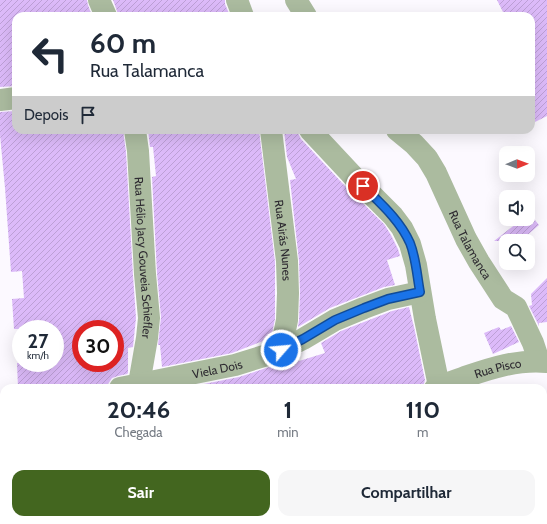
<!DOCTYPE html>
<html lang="pt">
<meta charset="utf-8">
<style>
body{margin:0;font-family:Cabin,sans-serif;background:#f6f6f7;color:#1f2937;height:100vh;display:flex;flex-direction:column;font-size:15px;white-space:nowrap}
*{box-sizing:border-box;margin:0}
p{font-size:13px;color:#747a83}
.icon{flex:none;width:22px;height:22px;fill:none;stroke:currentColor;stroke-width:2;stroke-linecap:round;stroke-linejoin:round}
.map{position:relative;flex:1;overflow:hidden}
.sheet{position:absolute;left:0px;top:384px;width:547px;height:140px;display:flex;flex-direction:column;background:#fff;border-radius:12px 12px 0 0;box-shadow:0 4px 16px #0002}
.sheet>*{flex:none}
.top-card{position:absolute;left:12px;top:12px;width:523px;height:122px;border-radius:12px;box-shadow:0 4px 16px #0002;background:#fff;color:#1f2937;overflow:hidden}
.needle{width:26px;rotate:89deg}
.controls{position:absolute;left:499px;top:146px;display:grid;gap:8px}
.controls a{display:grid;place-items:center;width:36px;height:36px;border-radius:8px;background:#fff;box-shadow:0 4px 16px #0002;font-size:20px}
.speed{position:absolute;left:12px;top:320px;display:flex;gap:8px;font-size:20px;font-weight:700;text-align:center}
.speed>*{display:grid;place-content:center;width:52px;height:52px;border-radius:50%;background:#fff;box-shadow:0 4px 16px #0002;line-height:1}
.speed small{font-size:10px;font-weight:400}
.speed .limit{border:6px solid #d22;background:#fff;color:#111}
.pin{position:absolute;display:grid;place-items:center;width:34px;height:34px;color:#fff;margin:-17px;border:2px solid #fff;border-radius:50%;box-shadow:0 1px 4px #0007}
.me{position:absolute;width:44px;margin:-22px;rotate:63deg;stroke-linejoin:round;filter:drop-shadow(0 0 3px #0008)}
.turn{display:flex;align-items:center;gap:14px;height:84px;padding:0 12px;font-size:18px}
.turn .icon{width:52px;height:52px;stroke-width:2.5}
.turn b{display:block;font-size:28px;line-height:34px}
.then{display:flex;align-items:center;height:38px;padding:0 12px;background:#0003;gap:8px;font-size:15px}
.eta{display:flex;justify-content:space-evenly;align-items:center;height:68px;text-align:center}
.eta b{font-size:24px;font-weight:700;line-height:28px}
.cta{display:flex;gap:8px;margin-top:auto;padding:8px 12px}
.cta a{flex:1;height:46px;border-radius:12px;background:#43661f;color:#fff;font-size:16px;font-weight:700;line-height:46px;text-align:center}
.cta a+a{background:#f6f6f7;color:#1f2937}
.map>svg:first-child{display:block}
</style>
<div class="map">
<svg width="547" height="524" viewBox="0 0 547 524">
<defs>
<pattern id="building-hatch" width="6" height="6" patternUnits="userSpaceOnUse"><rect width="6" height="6" fill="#dcbaf9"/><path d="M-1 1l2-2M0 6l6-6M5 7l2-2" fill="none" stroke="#bda0d6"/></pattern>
</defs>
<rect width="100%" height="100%" fill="#fcf9ff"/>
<!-- building -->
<g fill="url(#building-hatch)" fill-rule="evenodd">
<path d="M0,0H87L88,5L92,16H16V86L0,87Z"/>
<path d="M113,0H225V4L230,16H118L117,11Z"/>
<path d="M497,0H547V116L531,124V16H505Z"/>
<path d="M16,111V130H123L126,152L133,275L136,318L133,347L128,348V373L127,374L118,376L112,378L108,384L86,388H18L17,363H55V329H14L12,299L24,298L22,271L11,272L5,188L0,135V112ZM79,329H115V363H81V339Z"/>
<path d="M148,130H259L275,262V319L271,338L232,353L162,367L160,345H158L161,317L157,273L152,177L156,176L153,147H150Z"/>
<path d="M284,130H298V133L301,139L344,185L384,224L391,235L398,249L400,256L387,260L395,285L384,287L330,308L298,327L299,320L300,293L299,261L290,180L296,179L287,157Z"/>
<path d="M530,214L539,225L524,238L528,241H494L512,227L523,219H528V215Z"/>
<path d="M547,278V322L539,323V326L529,306L532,305L531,294Z"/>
<path d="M409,307L414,327L425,380L423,387L420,388H184L239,377L285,362L297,356L299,361L325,353L321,343L341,331L392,311Z"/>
<path d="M511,326L519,342L493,354L484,333L499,327L501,330Z"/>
</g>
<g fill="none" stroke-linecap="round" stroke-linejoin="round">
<!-- minor -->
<g stroke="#abbb9f" stroke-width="22">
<path d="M99,0L106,16"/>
<path d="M237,0L243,16"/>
<path d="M296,0L306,16"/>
<path d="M0,100L16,98"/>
<path id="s1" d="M135,130L138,151L145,274L149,318L147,338L139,384"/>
<path id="s2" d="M271,130L287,261L288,293L287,320L281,350"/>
<path d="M310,130L353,176L393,216L402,228L410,244L416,265L425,319L439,386"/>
<path id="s3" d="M397,130L414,144L427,158L436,173L466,239L479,262L503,299L516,307L533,343L539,361"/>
<path id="s4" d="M120,388L235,365L267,355L281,350L303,339L335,320L364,308L388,299L420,292"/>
<path id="s5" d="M435,388C444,384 455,381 465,377C491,368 519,359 547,362"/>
<path d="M0,410H4"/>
<path d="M0,427L4,467"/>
<path d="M10,520L11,524"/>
<path d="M172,520L175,524"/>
<path d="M317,520L320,524"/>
<path d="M467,520L470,524"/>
<path d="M29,524L46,520"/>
</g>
</g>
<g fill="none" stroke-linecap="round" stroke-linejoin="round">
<defs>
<path id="route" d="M281,350L303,339L335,320L364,308L388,299L420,292C417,276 416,258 410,243C400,220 380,203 363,186"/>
</defs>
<!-- route casing -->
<use href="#route" stroke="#114b97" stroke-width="10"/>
<!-- route -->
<use href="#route" stroke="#1a73e8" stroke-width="7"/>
</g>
<g text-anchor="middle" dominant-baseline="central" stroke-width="4" stroke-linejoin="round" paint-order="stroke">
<!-- street labels -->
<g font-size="12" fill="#2e2b31" stroke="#fff">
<text stroke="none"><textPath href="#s2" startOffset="111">Rua Airás Nunes</textPath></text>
<text stroke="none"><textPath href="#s3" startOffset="138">Rua Talamanca</textPath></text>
<text stroke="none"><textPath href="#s1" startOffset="128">Rua Hélio Jacy Gouveia Schiefler</textPath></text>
<text stroke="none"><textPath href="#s4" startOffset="99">Viela Dois</textPath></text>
<text stroke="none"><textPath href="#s5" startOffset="66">Rua Pisco</textPath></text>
</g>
</g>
</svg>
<div class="controls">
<a><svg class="needle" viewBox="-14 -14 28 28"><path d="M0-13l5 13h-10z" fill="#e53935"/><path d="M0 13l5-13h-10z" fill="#747a83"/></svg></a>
<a><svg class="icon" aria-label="sound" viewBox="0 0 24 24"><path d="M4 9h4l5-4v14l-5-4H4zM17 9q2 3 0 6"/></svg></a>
<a><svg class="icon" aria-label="search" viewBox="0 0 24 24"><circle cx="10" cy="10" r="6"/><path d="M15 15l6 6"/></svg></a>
</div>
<div class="speed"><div>27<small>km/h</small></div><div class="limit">30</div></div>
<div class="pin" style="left:363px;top:186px;background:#d93025"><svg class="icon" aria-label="arrive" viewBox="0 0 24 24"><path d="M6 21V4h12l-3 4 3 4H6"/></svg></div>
<svg class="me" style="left:281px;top:350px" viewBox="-20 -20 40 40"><circle r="17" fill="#1a73e8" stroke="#fff" stroke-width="3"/><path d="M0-11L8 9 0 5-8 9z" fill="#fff"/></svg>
<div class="top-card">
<div class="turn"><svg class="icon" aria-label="left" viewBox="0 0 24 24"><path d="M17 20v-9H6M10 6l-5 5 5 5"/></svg><div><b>60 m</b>Rua Talamanca</div></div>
<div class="then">Depois<svg class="icon" aria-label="arrive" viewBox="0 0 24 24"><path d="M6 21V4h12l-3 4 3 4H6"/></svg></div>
</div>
<section class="sheet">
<div class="eta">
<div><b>20:46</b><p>Chegada</p></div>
<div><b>1</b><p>min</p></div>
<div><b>110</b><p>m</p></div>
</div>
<div class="cta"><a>Sair</a><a>Compartilhar</a></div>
</section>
</div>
